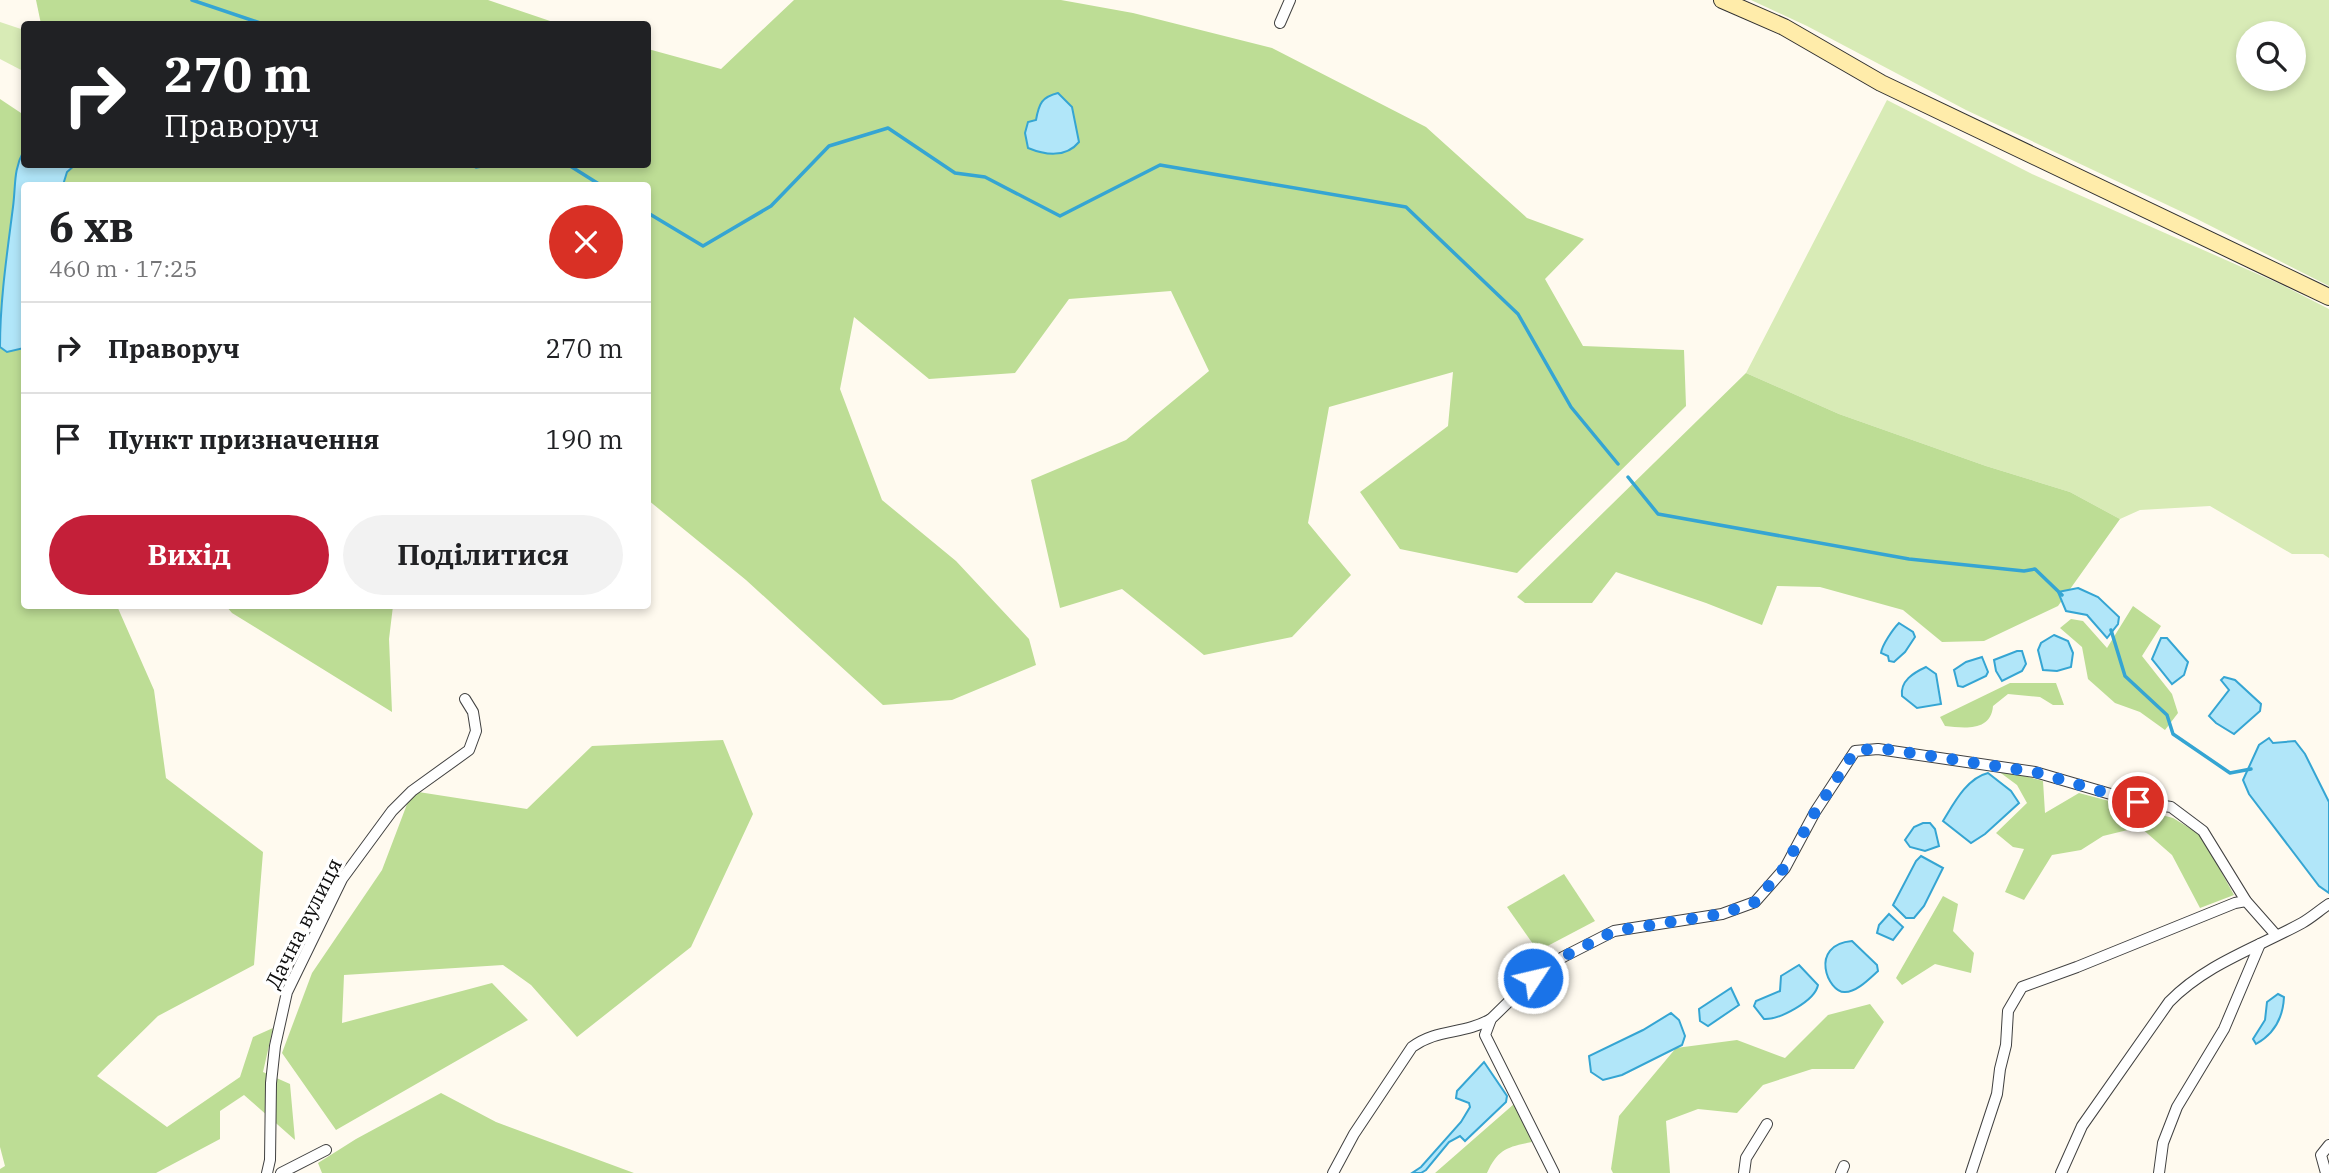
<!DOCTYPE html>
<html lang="uk">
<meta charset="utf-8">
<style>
body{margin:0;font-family:"IBM Plex Serif",serif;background:#f2f2f2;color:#202124;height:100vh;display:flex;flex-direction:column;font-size:26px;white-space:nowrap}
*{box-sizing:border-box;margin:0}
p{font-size:23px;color:#757577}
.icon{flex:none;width:38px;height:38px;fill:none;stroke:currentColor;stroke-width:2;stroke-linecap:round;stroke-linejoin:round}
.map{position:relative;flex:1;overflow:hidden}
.side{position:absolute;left:21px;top:182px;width:630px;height:427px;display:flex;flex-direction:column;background:#fff;border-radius:7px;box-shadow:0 4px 10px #0003}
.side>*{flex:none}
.hud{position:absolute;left:21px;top:21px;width:630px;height:147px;border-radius:7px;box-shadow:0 4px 10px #0003;background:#202124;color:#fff;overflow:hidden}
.controls{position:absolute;left:2236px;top:21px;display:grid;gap:14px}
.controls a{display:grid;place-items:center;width:70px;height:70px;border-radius:50%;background:#fff;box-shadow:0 4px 10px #0003;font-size:35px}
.pin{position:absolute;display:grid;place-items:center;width:60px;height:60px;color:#fff;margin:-30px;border:4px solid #fff;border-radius:50%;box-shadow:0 2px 7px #0007}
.me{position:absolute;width:77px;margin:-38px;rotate:55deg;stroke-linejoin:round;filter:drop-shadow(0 0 5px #0008)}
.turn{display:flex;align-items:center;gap:24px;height:147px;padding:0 28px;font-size:32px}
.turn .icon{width:91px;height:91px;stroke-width:2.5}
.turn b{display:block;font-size:49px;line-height:60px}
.round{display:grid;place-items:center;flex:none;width:74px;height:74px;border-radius:37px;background:#f2f2f2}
.headline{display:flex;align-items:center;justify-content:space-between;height:119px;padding:0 28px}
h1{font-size:42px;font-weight:700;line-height:52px}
.cta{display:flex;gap:14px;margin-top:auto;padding:14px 28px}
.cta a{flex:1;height:80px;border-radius:42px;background:#c41f39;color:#fff;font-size:28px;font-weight:700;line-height:80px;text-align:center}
.cta a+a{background:#f2f2f2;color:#202124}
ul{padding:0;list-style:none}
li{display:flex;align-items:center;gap:21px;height:91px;padding:0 28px;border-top:2px solid #e0e0e0}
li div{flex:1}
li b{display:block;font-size:26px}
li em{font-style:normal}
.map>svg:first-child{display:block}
</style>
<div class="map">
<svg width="2329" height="1173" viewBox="0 0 2329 1173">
<rect width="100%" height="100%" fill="#fffaef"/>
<!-- green -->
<g fill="#d8ebb6" fill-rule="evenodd">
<path d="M1751,0H2329V286L2195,218L1966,110L1807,26ZM2294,33V79H2249V33Z"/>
<path d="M0,22L24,30L23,71L0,59Z"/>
<path d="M1887,100L2032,174L2280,284L2329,309V558L2323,554H2292L2210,506L2140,510L2120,519L2070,492L1986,466L1839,414L1746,373Z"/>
</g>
<!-- forest -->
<g fill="#bddd95">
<path d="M36,0H488L559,24H41Z"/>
<path d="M794,0H1061L1133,13L1272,48L1426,127L1527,218L1584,239L1545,279L1583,346L1684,350L1686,406L1517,573L1400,549L1360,492L1448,426L1453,372L1329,407L1308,523L1351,575L1292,637L1204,655L1122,589L1060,608L1031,480L1126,440L1209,371L1171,291L1069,299L1015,373L929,379L854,317L840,389L882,500L956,561L1029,639L1036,665L952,700L883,705L746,580L648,500V186H24V606H117L154,690L166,778L263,852L254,965L158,1016L97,1076L167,1127L240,1077L253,1037L273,1028L263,1072L290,1084L295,1140L244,1095L220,1111V1139L156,1173H0V1169L5,1166L0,1147V99L24,115V164H648V49L721,69Z"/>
<path d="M1746,373L1839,414L1986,466L2070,492L2120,519L2058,606L1984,641L1942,642L1903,610L1820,587L1777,586L1762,625L1706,603L1616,572L1592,603H1525L1517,597Z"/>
<path d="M226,606H393L389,639L392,712L232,613Z"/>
<path d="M2133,606L2161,626L2142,656L2172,694L2178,713L2165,730L2140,712L2115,703L2088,679L2082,647L2060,628L2071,619L2083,621L2107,648Z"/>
<path d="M2010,683H2056L2064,705H2053L2040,697L2008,694L1993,706C1991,732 1964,728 1945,726L1940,717Z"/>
<path d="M723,740L753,814L691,947L577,1037L531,985L503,965L344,975L342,1023L492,983L528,1020L336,1130L282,1053L312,973L382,870L412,791L527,809L592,746Z"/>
<path d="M1994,768L2043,781L2045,813L2079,793L2173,818L2201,835L2234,895L2200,908L2172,855L2140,827L2103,836L2081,850L2052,855L2024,900L2005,892L2024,849L2013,847L1996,833L2027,803L2017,785Z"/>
<path d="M1564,874L1595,921L1538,951L1507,907Z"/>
<path d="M1943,896L1958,904L1953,931L1974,953L1971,973L1935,964L1902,985L1896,978Z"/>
<path d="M1870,1004L1884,1022L1854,1069H1812L1763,1085L1737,1113L1698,1109L1666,1121L1670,1173H1613L1611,1169L1619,1116L1676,1048L1737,1040L1785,1058L1828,1015Z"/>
<path d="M441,1093L496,1122L634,1173H322L318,1163L356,1139Z"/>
<path d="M1514,1104L1532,1142C1507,1147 1498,1149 1487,1173H1435Z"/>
</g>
<!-- water -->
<g fill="#b1e6f9" stroke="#35a5d3" stroke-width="2">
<path d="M1058,93L1072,107L1079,142C1066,158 1045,155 1028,148L1025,133L1028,122L1036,120C1039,103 1042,97 1058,93Z"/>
<path d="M24,150V164L75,165L67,172L63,185L24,186V348L7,352L0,347C0,300 7,254 13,207C16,184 13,171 24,150Z"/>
<path d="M2078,588L2098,597L2119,617L2118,624L2107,638L2087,615L2066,611L2058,592Z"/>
<path d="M1899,623L1913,632L1915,637L1905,652L1894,662L1889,661L1888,656L1881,653C1882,645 1893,629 1899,623Z"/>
<path d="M2054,635L2068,641L2073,653L2071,667L2057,671L2043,670L2038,650L2041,643Z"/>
<path d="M2161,638H2167L2188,662L2184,675L2172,684L2152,659Z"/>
<path d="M2017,651H2022L2026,664L2022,671L2002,681L1996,671L1994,660Z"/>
<path d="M1982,657L1988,672L1986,676L1963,687L1958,686L1954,670L1966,662Z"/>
<path d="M1926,667L1936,674L1941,704L1917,708L1902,696C1900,681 1913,673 1926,667Z"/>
<path d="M2224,677L2235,680L2261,704L2260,711L2234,734L2216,723L2209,716L2229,690L2221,680Z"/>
<path d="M2269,738L2273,743L2295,741L2305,754L2329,802V893L2319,886L2249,794L2243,780L2259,745Z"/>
<path d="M1988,773L2011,791L2019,803L1985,834L1971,843L1943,821C1954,803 1967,778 1988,773Z"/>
<path d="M1923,823H1930L1935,829L1939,846L1925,851L1910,847L1905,840L1914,827Z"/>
<path d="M1921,856L1943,868L1924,906L1914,918H1906L1893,905L1916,861Z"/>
<path d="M1889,914L1903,927L1893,940L1877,933L1879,925Z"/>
<path d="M1852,941L1877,965L1878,971C1870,978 1857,992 1845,992C1828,993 1808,945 1852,941Z"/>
<path d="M1799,965L1818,985C1815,1001 1779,1020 1764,1019L1754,1006L1756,1001L1780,991L1781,976Z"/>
<path d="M1731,988L1739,1005L1708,1026L1700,1021L1699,1009Z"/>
<path d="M2278,994L2284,997C2283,1018 2274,1034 2256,1044L2253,1039L2265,1020L2267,1002Z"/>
<path d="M1671,1013L1679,1020L1685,1036L1682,1045L1622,1075L1603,1080L1591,1072L1589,1056L1643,1030Z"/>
<path d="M1484,1062L1507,1096L1506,1102L1465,1141L1460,1136L1449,1142L1426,1170L1421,1173H1412L1421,1167L1461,1122L1470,1107L1469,1103L1456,1098L1457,1091Z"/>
</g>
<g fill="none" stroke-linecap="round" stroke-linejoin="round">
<!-- stream -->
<g stroke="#35a5d3" stroke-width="3.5">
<path d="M192,0L263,24"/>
<path d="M474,164L476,167L492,164"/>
<path d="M567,164L602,186"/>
<path d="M648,213L703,246L771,206L829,146L888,128L955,173L985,177L1060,216L1160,165L1406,207L1518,314L1571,407L1618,464"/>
<path d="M1628,477L1658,514L1909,559L2024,571L2035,569L2062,595"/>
<path d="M2111,630L2125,676L2167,715L2173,734L2230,773L2251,769"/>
</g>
<defs>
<g id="street">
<path d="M1280,23L1290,0"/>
<path d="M267,1173L270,1160L271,1083L275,1046L287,992L342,879L392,811L412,791L469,750L476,731L473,712L465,699"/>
<path d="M281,1173L326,1150"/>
<path d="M1333,1173L1354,1134L1412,1047C1438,1028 1463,1035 1491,1019"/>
<path d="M1554,1173L1485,1035L1491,1019L1533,978L1563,957L1614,931L1722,914L1755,902L1785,868L1815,812L1855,751L1878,749L2035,772L2138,802L2171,807L2203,831L2246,901L2276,935"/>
<path d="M1744,1173L1746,1158L1767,1124"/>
<path d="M1841,1173L1844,1166"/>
<path d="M1971,1173L1997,1094L2000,1069L2006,1045L2008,1011L2022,987L2077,967L2235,903L2246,901"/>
<path d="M2061,1173L2082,1126L2169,1002C2206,964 2256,948 2302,923C2311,918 2320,910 2329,904"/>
<path d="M2159,1173L2163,1143L2177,1107L2224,1029L2260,944"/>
<path d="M2326,1173L2321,1155L2329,1145"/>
</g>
<path id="secondary" d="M1722,0L1784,27L1881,83L2329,297"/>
</defs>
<!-- street casing -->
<use href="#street" stroke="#414141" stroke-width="12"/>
<!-- secondary casing -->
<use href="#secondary" stroke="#303030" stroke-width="18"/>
<!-- street -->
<use href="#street" stroke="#fff" stroke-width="10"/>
<!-- secondary -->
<use href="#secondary" stroke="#ffecaa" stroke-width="16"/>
</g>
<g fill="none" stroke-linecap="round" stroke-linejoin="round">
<!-- route -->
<path stroke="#1a73e8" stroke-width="12" stroke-dasharray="0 21.6" d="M1533,978L1563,957L1614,931L1722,914L1755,902L1784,868L1815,812L1855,751L1878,748L2035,772L2138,802"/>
</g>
<g text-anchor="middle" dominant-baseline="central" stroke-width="7" stroke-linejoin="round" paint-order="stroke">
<!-- street labels -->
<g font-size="21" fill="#0e0e0e" stroke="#fff">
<text transform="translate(303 923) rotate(-63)">Дачна вулиця</text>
</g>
</g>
</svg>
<div class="controls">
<a><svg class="icon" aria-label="search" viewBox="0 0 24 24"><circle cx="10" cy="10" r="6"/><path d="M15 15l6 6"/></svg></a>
</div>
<div class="pin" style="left:2138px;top:802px;background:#d93025"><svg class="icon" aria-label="arrive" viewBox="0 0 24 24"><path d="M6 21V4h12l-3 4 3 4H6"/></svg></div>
<svg class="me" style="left:1533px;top:978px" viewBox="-20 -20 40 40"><circle r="17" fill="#1a73e8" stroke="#fff" stroke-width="3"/><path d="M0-11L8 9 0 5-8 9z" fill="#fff"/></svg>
<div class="hud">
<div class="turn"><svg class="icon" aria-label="right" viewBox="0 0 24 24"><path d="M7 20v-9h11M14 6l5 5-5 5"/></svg><div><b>270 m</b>Праворуч</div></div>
</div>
<section class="side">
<div class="headline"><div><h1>6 хв</h1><p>460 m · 17:25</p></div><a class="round" style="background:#d93025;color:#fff"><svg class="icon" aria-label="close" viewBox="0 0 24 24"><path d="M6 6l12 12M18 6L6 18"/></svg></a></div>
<ul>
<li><svg class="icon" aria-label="right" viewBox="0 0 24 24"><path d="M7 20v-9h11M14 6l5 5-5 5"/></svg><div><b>Праворуч</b></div><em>270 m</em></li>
<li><svg class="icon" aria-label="arrive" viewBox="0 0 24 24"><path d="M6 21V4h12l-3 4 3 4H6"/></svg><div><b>Пункт призначення</b></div><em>190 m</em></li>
</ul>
<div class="cta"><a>Вихід</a><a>Поділитися</a></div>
</section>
</div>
